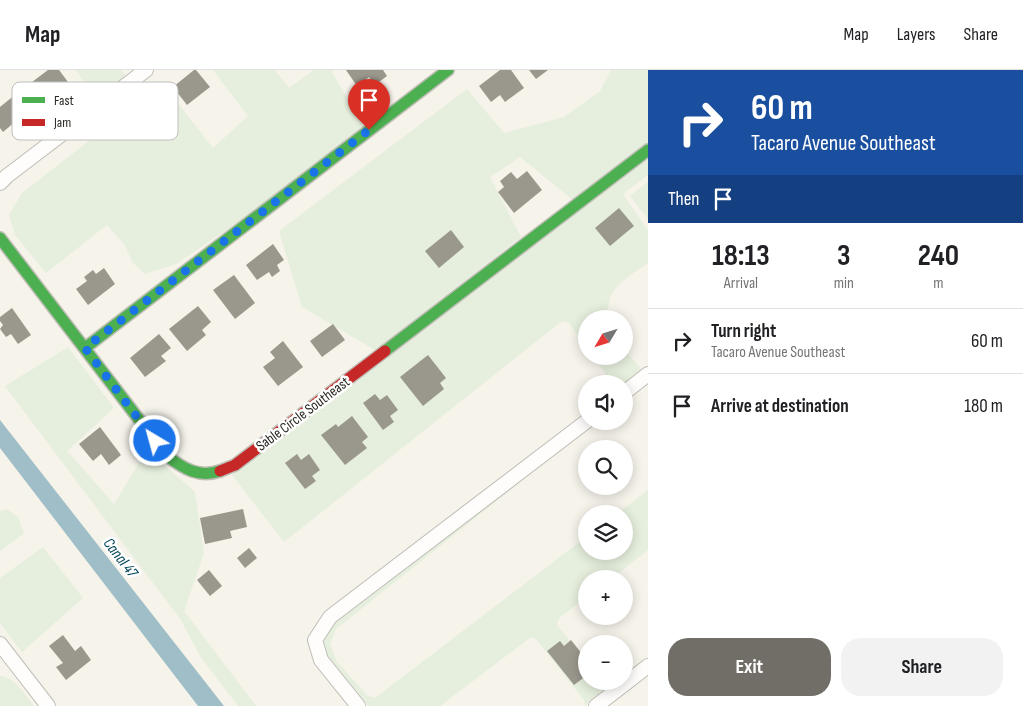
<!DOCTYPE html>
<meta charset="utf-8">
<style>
body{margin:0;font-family:"Sofia Sans Condensed",sans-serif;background:#f2f2f2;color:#202124;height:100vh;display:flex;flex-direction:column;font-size:19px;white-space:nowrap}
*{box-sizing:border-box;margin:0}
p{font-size:16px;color:#757577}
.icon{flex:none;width:28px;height:28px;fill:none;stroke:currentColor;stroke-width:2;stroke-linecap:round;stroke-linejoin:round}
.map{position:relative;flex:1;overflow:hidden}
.drawer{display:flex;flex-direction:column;background:#fff;width:375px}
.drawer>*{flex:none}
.guide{background:#1a4fa0;color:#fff;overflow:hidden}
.needle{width:32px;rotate:232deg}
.fabs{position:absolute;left:578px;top:240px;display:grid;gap:10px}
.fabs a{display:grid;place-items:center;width:55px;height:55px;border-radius:50%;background:#fff;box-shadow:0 2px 12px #0003;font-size:25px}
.pin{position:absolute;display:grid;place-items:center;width:42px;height:42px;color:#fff;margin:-51px -21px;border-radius:50% 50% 50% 0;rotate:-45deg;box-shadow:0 0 5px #0007}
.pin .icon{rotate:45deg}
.me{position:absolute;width:55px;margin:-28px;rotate:323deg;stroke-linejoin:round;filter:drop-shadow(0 0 4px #0008)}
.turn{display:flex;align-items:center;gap:18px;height:105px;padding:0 20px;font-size:22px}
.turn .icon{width:65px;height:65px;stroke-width:2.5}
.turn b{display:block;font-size:35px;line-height:42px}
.then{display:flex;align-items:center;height:48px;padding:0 20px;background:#0003;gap:10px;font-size:19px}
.eta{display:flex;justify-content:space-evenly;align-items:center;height:85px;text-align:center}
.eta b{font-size:30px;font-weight:700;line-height:35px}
.button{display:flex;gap:10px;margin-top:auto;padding:10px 20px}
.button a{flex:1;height:58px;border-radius:20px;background:#706e67;color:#fff;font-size:20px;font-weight:700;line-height:58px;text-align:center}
.button a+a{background:#f2f2f2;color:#202124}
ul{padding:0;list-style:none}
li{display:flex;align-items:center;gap:15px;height:65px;padding:0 20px;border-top:1px solid #e0e0e0}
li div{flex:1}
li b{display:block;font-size:19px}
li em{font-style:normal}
header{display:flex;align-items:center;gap:30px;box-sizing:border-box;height:70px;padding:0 25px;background:#fff;border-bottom:1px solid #e0e0e0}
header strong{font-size:24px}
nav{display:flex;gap:28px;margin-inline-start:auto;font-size:18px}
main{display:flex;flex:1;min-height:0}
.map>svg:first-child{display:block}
</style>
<header>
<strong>Map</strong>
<nav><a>Map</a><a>Layers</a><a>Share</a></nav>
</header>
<main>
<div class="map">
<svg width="648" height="636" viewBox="0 0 648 636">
<rect width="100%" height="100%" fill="#f5f3ea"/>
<!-- green -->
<g fill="#e6efdd">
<path d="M76,0H121L127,7L96,30Z"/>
<path d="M213,0H275L289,18L314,0H334L332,2L363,56L258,139L176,194L145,204L133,193L124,174L107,155L46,203L15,165L9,145L22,123L153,21L166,18L213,78L248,46Z"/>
<path d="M611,0H648V73L573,130L520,87L490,107L521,167L375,280L302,237L279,161L467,19L504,63L564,47L600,21Z"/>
<path d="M648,88V105L625,122L624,126L648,160V193C626,209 605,217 608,249H586V277L569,253L562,251L284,472L232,405Z"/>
<path d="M648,112V149L630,126Z"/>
<path d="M68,277L114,338L67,381L114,434L147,380L195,422L204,483L184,541L256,636H238L200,586L181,550L5,316Z"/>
<path d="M624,279L642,300L624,314H613L593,286H624Z"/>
<path d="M573,370L336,559L330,574L337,592L368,626L375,628L586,467V481H624V444H617L648,420V480L611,509H586V528L560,547L557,553L558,556L586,591V611L607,613L617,611L585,636L584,630L536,569L531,567L440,636H368L328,586L323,571L336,552Z"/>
<path d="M7,439L18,447L24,463L0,481V441Z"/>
<path d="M43,477L83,528L22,582L0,553V508Z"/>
<path d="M0,606C15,607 25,625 34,636H0Z"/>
</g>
<!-- water -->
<path fill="#9fbec7" d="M0,350L224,636H198L0,378Z"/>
<!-- building -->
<g fill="#9a988d">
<path d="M48,0H59L68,12L41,32L28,15Z"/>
<path d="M194,0H196L210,17L187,35L173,17Z"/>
<path d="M346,0H383L387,6L375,15L369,7L357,16Z"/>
<path d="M500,0H511L524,18L505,32L500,25L491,32L479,16Z"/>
<path d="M529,0H548L536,9Z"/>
<path d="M16,24L29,40L3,62L0,58V37Z"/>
<path d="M527,101L542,120L514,143L498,122L504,117L500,111L511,102L517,109Z"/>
<path d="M619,138L634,156L610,176L595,158Z"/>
<path d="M451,160L464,177L439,198L425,181Z"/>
<path d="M273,174L284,190L277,195L280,201L272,207L269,202L257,210L246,195Z"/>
<path d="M104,198L115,214L88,235L76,219L87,211L84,207L93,200L96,204Z"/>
<path d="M234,205L255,233L235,249L213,220Z"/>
<path d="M198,236L211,252L202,260L206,265L187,281L169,259Z"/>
<path d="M12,238L31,265L18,274L11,264L6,267L0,259L3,255L0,251V247Z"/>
<path d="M333,254L345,270L322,287L310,271Z"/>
<path d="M159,264L171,278L161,286L166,291L145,307L130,288Z"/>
<path d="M283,271L303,297L278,316L263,297L275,288L270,282Z"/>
<path d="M428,285L446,308L440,313L444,319L423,336L400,307Z"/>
<path d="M375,324L380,330L387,325L398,340L390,346L394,352L383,360L363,333Z"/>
<path d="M352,346L368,367L362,372L367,378L345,395L321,365L336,354L338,357Z"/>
<path d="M100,357L121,385L109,395L101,384L93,391L79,374Z"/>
<path d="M297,384L301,390L309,384L320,400L312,406L316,411L305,419L285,393Z"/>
<path d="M243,439L247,457L230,461L232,468L205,474L200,448Z"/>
<path d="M249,478L257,488L245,498L237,488Z"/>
<path d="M209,500L222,516L210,526L197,510Z"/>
<path d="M63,565L75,581L81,576L91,590L66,610L56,597L63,593L49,576Z"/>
<path d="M571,570L586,589V606L574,615L547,581L560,571L564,576Z"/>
</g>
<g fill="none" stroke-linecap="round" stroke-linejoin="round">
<defs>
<g id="street">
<path d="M0,113L7,106L146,0"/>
<path d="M624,323L648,304"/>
<path d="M0,574L48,636"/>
<path d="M358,636L321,590L315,570L330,547L587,351"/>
<path d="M596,636L648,596"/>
</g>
<g id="fast">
<path d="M0,168L167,386C184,399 199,408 220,401"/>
<path d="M85,278L448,0"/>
<path d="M385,281L648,80"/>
</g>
<path id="jam" d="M220,401L235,395L385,281"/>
</defs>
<!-- street casing -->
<use href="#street" stroke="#bfbdb6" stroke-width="16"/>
<!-- fast casing -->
<use href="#fast" stroke="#bfbdb6" stroke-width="14"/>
<!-- jam casing -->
<use href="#jam" stroke="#bfbdb6" stroke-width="14"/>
<!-- street -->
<use href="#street" stroke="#fefdfc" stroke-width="14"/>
<!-- fast -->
<use href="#fast" stroke="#4caf50" stroke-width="11"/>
<!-- jam -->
<use href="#jam" stroke="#c62828" stroke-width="11"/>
</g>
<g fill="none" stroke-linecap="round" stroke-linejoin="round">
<!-- route -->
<path stroke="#1a73e8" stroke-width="9" stroke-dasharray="0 16.2" d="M155,371L85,278L369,60"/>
</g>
<g text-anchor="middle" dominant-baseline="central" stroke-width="5" stroke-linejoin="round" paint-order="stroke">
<!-- street labels -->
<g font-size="15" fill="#282721" stroke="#fff">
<text transform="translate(303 344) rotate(-37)">Sable Circle Southeast</text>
</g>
<!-- water labels -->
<g font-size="16" font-style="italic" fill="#034759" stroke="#fff">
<text transform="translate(120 488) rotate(52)">Canal 47</text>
</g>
</g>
<!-- legend -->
<rect x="12" y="12" width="166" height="58" rx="8" fill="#fff" stroke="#bebebc" stroke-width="1"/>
<rect x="22" y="27" width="23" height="6" fill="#4caf50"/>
<rect x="22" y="49" width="23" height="7" fill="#c62828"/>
<g font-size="14" fill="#282721">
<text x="54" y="35">Fast</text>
<text x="54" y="57">Jam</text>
</g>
</svg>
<div class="fabs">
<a><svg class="needle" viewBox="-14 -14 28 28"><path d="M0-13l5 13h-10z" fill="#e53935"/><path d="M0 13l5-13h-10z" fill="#757577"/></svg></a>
<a><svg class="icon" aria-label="sound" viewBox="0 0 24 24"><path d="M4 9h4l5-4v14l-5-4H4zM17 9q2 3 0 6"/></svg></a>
<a><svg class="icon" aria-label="search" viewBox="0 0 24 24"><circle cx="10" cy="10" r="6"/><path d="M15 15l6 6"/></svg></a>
<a><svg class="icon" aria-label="layers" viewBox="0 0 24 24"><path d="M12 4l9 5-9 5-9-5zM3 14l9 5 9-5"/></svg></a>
<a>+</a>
<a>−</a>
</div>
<div class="pin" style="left:369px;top:60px;background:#d93025"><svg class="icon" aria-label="arrive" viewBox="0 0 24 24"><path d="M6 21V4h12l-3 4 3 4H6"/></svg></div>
<svg class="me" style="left:155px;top:371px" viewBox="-20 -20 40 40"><circle r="17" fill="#1a73e8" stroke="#fff" stroke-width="3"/><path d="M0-11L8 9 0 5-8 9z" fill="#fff"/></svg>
</div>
<section class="drawer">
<div class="guide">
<div class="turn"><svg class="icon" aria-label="right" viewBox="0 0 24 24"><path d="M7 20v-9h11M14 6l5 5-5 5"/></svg><div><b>60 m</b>Tacaro Avenue Southeast</div></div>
<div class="then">Then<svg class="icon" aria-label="arrive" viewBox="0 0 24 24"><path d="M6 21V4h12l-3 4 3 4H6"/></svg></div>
</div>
<div class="eta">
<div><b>18:13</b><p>Arrival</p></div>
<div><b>3</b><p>min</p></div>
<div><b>240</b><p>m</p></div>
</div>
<ul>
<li><svg class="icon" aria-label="right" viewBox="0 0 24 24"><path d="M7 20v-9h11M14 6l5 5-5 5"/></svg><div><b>Turn right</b><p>Tacaro Avenue Southeast</p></div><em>60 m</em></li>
<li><svg class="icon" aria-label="arrive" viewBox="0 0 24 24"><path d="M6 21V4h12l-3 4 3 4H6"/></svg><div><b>Arrive at destination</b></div><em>180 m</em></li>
</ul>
<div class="button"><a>Exit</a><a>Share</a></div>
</section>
</main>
